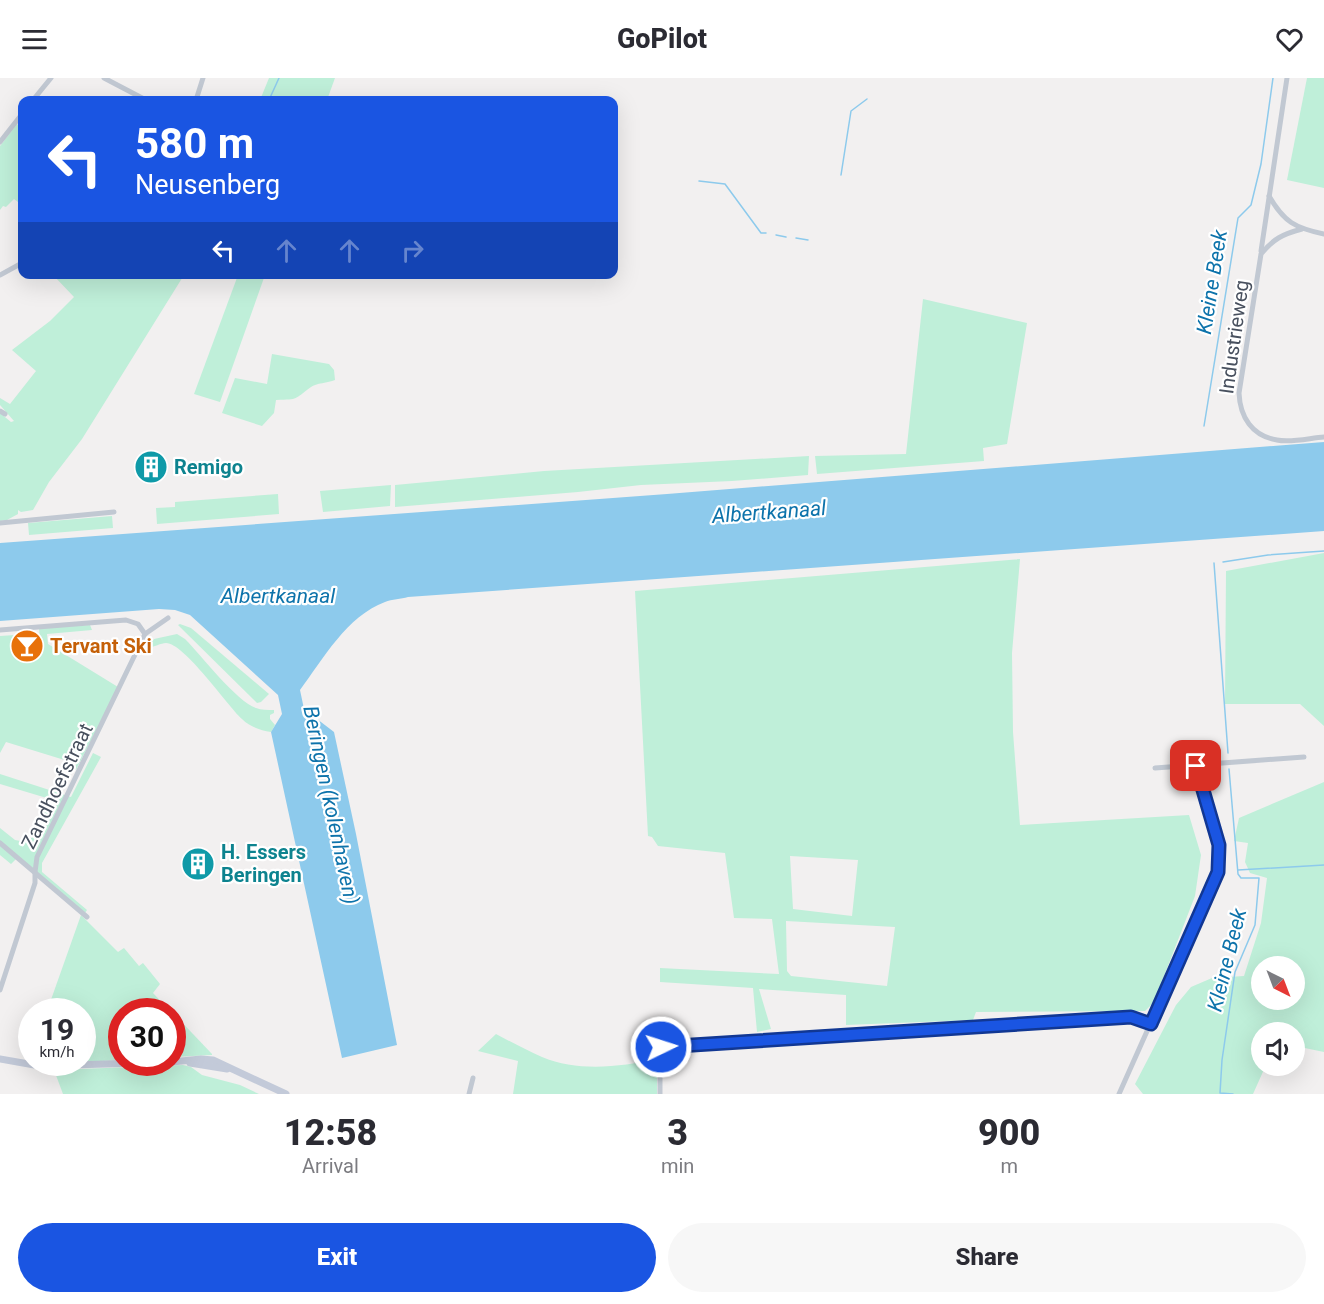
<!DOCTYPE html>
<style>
body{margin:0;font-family:Roboto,sans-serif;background:#f7f7f7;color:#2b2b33;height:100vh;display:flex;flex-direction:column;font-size:22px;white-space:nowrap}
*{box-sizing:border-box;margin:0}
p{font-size:20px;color:#7c7c81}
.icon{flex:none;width:33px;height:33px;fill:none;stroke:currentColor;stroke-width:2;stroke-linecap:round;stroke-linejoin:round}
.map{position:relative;height:1016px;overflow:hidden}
.side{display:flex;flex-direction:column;background:#fff;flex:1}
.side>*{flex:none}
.hud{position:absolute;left:18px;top:18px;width:600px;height:183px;border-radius:12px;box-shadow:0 6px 24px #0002;background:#1a55e2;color:#fff;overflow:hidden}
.needle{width:39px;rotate:138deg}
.fabs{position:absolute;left:1251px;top:878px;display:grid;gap:12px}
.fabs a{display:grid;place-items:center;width:54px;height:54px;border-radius:50%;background:#fff;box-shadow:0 6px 24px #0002;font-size:30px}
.speed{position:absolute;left:18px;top:920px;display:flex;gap:12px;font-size:30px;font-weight:700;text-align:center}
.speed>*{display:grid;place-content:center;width:78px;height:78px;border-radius:50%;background:#fff;box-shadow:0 6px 24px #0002;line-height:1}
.speed small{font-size:15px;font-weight:400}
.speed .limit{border:9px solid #d22;background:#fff;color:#111}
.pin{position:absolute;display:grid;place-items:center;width:51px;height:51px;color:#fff;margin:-26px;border-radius:12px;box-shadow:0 3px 9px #0006}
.me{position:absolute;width:66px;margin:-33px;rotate:86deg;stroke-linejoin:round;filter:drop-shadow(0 0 4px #0008)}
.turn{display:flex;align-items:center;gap:21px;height:126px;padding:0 18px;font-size:27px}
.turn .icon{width:78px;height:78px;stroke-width:2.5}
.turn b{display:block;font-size:42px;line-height:51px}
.lanes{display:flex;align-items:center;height:57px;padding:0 18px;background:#0003;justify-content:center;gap:30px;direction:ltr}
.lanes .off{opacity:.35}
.eta{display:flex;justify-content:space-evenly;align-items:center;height:102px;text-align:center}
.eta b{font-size:36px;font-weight:800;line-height:42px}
.button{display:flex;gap:12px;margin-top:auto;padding:12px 18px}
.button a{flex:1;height:69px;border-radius:36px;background:#1a55e2;color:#fff;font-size:24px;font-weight:800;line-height:69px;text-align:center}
.button a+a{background:#f7f7f7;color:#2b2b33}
header{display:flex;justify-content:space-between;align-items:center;height:78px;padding:0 18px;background:#fff;font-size:27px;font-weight:800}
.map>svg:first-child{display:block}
</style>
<header><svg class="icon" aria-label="menu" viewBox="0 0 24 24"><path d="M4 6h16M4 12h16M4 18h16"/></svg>GoPilot<svg class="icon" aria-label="heart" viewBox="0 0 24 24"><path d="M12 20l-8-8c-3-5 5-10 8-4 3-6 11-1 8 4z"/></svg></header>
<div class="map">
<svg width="1324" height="1016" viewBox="0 0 1324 1016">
<rect width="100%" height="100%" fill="#f2f0f0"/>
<!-- green -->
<g fill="#bfefd9" fill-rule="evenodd">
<path d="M269,0H335L327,22H260Z"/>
<path d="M1307,0H1324V110L1287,102Z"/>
<path d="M17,46L22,51V122L18,124L14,121L6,129L3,128L0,132V68Z"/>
<path d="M55,197H184L82,361L49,404L33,432L21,434L18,432V436L7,442L0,443V335L11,344L14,343L0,327V320L10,326L36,293L12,272L50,243L74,219L54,198Z"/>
<path d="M238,197H265L220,324L194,316Z"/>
<path d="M923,221L1027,245L1007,366L983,370L984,383L817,396L815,378L906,376Z"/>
<path d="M272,276L329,286L334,292L335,302C328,305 316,305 311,309C293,322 300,321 276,322L274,335L262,348L222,335L235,300L267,306Z"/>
<path d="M809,378L808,397L732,403L641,407L578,414L395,429V407L544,393Z"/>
<path d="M391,407L390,428L323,434L320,413Z"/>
<path d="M278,416L279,436L157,446L156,430L175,429V424Z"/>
<path d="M112,438L113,450L29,457L28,445Z"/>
<path d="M1324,475V648L1300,626H1225L1226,493Z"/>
<path d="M1020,481L1012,575L1013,654L1020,747L1189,737L1201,777L1195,818L1154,924L1145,933L976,934L973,942L846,947V917L759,911L771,951L757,954L753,910L660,904V890L779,896L772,841L734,840L725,775L658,768L652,759L648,758L635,513ZM790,778L858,782L852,838L793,831ZM786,843L895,849L887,908L791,898L787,893Z"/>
<path d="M180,546L191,550L269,616L261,624L257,625L178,547Z"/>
<path d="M90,547L92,552L47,556L48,566L118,609L76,692L69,689L71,684L6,664L0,675V558L15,557L18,579L41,575L39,550Z"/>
<path d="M177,556L185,561C201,577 236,623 256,630C261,632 268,632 274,632V635L270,637V641L275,647L271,654C260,652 250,649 242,641C227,627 184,565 166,565C161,565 154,569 148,570L154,561Z"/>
<path d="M93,675L101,679L42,785V794L87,832L85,835L18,779L11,786L0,777V750L15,762L26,764L35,757L50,721L0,706V696L71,719Z"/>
<path d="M1324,704V974L1295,968L1294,954H1262V987H1266L1253,1016H1143L1135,1006L1176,927L1191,909L1212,900L1244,898L1261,845L1267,800L1250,795L1245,784L1248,765L1234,763L1239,740ZM1262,888H1294V921H1262Z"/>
<path d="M81,837L118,874L124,870L139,888L143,885L160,906L153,915L170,933H122L121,982L82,984V933H47Z"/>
<path d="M173,935L212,976V977L173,979Z"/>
<path d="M496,956C511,964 526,972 542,979C578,994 620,989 657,981V1016H513L518,983L478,973Z"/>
<path d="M183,987L191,989L202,997L240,1007L259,1016H63L54,992Z"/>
</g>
<!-- water -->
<path fill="#8dcaec" d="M1324,364V453L408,519C401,521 392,521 385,524C347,538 323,581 300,612L304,631L334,654L356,756L397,967L342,980L271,654L282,636L278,617L190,537L175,532L159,531L0,543V465L667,416Z"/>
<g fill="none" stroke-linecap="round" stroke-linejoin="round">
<!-- stream -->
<g stroke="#8dcaec" stroke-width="1.5">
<path d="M269,22L279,0"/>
<path d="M841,97L851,33L867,21"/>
<path d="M699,103L725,106L761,155H766"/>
<path d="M776,157L786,159"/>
<path d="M796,160L808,162"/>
<path d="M1204,348L1238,140L1251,127L1261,86L1273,0"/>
<path d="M1223,484L1268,477L1324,473"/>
<path d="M1214,485L1228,675"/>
<path d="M1229,691L1238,796L1241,800H1259L1255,847L1235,894L1222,982L1220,1015L1233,1016"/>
<path d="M1238,792L1324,787"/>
</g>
<!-- street -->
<g stroke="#c1c8d2" stroke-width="5">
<path d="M104,0L146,22"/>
<path d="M33,22L51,0"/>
<path d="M196,22L203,0"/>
<path d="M0,64L22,36"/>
<path d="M1269,118C1284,144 1295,150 1324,156"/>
<path d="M1302,151C1283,156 1273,161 1261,176L1239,315C1240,339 1252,358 1277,362C1291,365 1310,360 1324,359"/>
<path d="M1261,173L1287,0"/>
<path d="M0,197L22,185"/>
<path d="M0,333L5,336"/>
<path d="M0,445L114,434"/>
<path d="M0,552L126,542L138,546L145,556"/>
<path d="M1155,690L1304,679"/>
<path d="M0,765L87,839"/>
<path d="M0,912L35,805V794L37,779L145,556L168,540"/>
<path d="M660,945V1016"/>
<path d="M661,969L1131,939L1151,946"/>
<path d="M469,1016L473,1000"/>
<path d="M1119,1016L1218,794L1219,767L1196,688"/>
</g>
<!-- secondary -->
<g stroke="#c3cad9" stroke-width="7">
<path d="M0,981L40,988L170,984"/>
<path d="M172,984L201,981L213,982L286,1016"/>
<path d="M190,985L227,991"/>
</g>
</g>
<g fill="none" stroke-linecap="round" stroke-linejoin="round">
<defs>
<path id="route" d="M661,969L1131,939L1151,946L1218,794L1219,767L1196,688"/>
</defs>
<!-- route casing -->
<use href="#route" stroke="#113793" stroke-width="15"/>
<!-- route -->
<use href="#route" stroke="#1a55e2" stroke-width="10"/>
</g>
<!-- icons -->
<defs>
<symbol id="building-disc" viewBox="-11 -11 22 22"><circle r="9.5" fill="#0f9aa8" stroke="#fff"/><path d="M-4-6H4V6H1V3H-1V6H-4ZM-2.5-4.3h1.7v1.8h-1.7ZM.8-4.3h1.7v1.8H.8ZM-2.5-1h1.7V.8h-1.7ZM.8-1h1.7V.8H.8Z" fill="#fff"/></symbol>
<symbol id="bar-disc" viewBox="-11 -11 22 22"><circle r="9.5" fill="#e8710a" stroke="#fff"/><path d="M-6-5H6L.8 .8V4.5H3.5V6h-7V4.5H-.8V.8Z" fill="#fff"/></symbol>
</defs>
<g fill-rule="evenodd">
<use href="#building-disc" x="132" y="370" width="38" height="38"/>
<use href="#bar-disc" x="8" y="549" width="38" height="38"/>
<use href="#building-disc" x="179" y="767" width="38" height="38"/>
</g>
<g text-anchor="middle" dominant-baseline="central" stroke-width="4.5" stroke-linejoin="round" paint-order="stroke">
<!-- street labels -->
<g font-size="20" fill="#48505e" stroke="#fff">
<text transform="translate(1234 259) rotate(-82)">Industrieweg</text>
<text transform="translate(57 708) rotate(-64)">Zandhoefstraat</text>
</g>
<!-- culture labels -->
<g font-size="20" font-weight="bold" fill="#0d838f" stroke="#fff" text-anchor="start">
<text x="174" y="389">Remigo</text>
<text x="221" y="774">H. Essers<tspan x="221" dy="23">Beringen</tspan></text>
</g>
<!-- food labels -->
<g font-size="20" font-weight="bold" fill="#c56008" stroke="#fff" text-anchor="start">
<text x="50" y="568">Tervant Ski</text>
</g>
<!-- water labels -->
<g font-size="21" font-style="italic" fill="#0d73ab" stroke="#fff">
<text transform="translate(1212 204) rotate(-81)">Kleine Beek</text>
<text transform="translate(769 434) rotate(-4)">Albertkanaal</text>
<text x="278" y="518">Albertkanaal</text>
<text transform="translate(331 727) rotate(78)">Beringen (kolenhaven)</text>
<text transform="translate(1227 882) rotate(-76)">Kleine Beek</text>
</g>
</g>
</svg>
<div class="fabs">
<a><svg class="needle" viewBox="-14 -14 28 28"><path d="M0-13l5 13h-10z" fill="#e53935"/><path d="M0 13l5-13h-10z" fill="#7c7c81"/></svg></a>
<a><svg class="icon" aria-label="sound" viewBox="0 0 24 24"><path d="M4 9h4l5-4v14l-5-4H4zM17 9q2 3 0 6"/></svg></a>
</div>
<div class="speed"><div>19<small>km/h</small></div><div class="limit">30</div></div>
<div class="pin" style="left:1196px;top:688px;background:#d93025"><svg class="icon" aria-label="arrive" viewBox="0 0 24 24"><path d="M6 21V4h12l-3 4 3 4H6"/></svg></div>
<svg class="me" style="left:661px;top:969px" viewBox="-20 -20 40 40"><circle r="17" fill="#1a55e2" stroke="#fff" stroke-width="3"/><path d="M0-11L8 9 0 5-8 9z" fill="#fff"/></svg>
<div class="hud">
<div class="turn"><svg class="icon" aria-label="left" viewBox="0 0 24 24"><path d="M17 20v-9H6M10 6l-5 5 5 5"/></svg><div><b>580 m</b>Neusenberg</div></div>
<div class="lanes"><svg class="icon" aria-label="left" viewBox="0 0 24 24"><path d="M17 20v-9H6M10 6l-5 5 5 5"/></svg><svg class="icon off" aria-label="ahead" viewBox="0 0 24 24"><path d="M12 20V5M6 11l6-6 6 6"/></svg><svg class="icon off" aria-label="ahead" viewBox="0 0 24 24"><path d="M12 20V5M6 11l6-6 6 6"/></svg><svg class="icon off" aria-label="right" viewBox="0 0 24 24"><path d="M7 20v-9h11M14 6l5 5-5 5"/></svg></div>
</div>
</div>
<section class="side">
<div class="eta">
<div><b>12:58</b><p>Arrival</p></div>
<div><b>3</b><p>min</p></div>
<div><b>900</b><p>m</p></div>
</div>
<div class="button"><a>Exit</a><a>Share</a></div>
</section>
